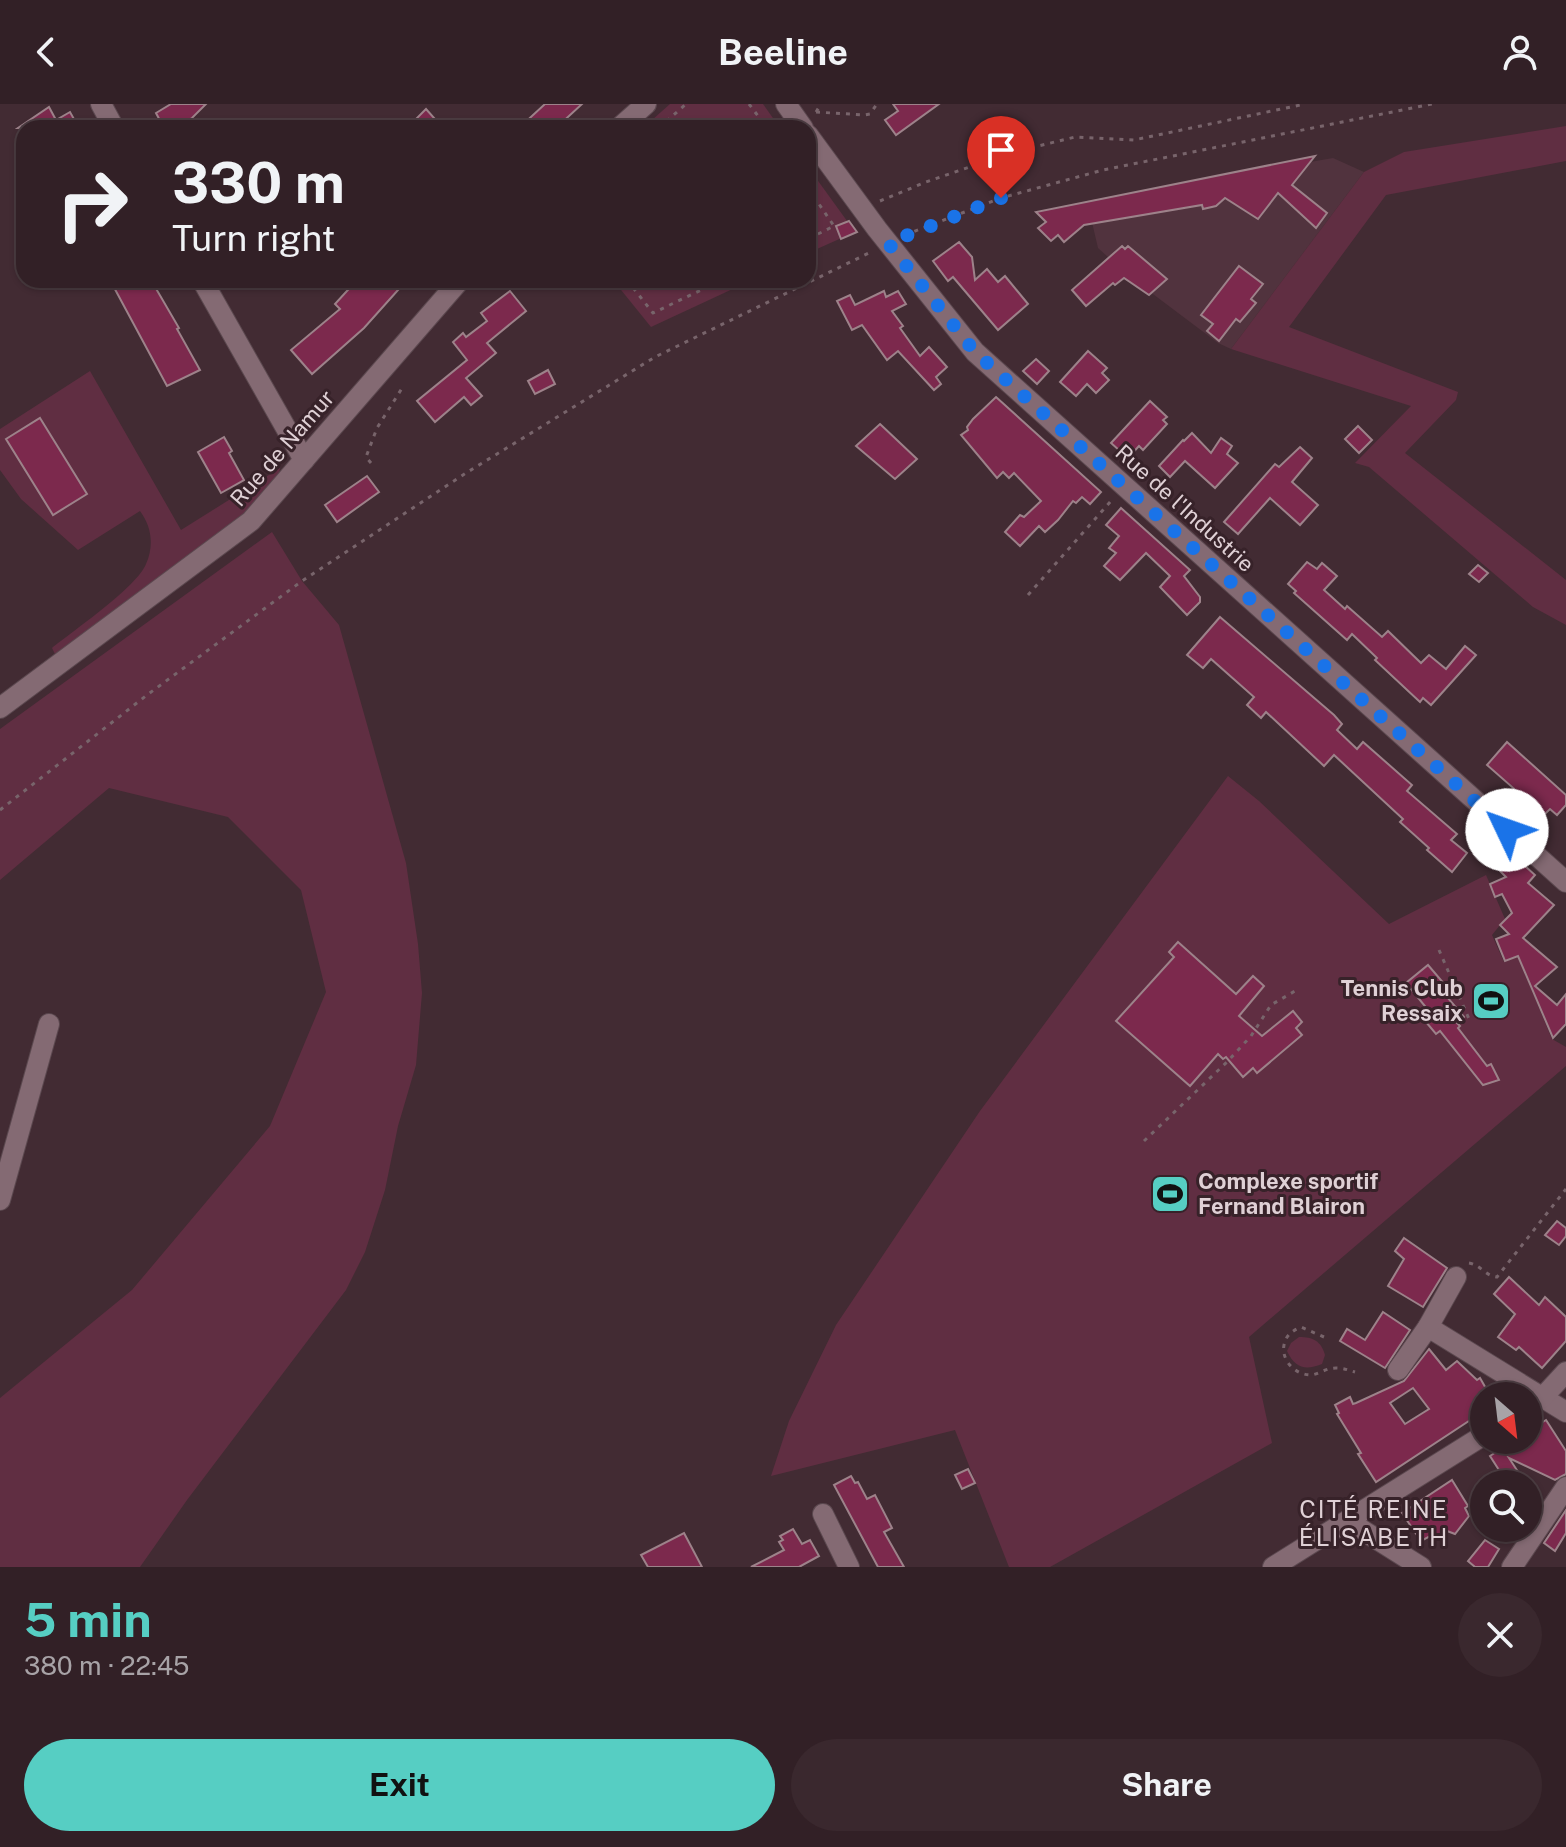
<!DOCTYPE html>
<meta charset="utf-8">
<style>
body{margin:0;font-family:"Public Sans",sans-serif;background:#3a282e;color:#f1f3f6;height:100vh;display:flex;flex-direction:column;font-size:30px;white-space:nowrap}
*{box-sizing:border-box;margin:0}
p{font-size:26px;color:#a8a3a7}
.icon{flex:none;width:44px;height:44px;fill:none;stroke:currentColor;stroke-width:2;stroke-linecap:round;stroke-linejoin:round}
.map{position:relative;height:1463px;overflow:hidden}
.panel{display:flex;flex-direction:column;background:#322026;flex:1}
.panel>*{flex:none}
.top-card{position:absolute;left:16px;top:16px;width:800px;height:168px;border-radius:24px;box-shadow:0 2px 6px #0004,0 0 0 2px #4d3e43;background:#322026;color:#f1f3f6;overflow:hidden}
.needle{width:52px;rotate:152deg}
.tools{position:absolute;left:1470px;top:1278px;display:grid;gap:16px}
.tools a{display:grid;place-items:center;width:72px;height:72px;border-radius:50%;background:#322026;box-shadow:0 2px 6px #0004,0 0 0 2px #4d3e43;font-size:40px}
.pin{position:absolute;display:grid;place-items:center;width:68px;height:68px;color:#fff;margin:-82px -34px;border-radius:50% 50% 50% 0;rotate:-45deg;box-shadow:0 0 8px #0007}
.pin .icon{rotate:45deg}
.me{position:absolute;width:88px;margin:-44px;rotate:312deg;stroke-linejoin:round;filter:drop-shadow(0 0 6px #0008)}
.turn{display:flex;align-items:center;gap:28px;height:168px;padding:0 24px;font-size:36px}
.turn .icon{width:104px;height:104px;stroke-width:2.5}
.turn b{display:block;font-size:56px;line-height:68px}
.round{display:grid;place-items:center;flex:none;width:84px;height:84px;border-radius:42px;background:#3a282e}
.summary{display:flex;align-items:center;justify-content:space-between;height:136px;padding:0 24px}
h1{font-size:48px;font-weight:700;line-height:60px;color:#56cec3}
.cta{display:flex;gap:16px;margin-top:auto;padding:16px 24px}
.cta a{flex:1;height:92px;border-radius:48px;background:#56cec3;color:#111;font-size:32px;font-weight:700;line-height:92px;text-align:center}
.cta a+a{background:#3a282e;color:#f1f3f6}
header{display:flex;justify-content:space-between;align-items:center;height:104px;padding:0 24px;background:#322026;font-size:36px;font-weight:700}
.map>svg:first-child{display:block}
</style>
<header><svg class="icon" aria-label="back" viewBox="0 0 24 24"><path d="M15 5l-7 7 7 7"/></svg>Beeline<svg class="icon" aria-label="person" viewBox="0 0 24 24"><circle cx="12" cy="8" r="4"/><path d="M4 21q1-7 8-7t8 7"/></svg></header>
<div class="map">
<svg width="1566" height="1463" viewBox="0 0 1566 1463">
<rect width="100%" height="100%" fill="#422b33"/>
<!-- built -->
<path fill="#51333e" d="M1333,54L1364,68L1231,245L1218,239L1129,172L1098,144L1087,97Z"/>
<!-- green -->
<g fill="#602e42">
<path d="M670,0H763L780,24H643Z"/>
<path d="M1566,22V57L1386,91L1289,223L1458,288L1456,296L1405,349L1566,476V521L1533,503L1369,363L1355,359L1411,302L1231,245L1364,68L1404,48Z"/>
<path d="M808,63L855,128L808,149Z"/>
<path d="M613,176H752L651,223Z"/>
<path d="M90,267L181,426L280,364L277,382L251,409L58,556L52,544C73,527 137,483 146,460C154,442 152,423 140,407L78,446L21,395L0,366V325Z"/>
<path d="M272,428L302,477L339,521L406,759L418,840L422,889L416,961L398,1022L385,1086L365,1148L346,1186L187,1396L140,1463H0V1294L132,1186L270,1022L326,888L301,786L228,713L109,684L0,776V625Z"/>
<path d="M1228,672L1259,697L1389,820L1486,771L1505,815L1492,831L1504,858L1518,853L1552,935L1566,943V962L1249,1233L1272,1339L1050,1463H1009L955,1326L771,1372L789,1317L836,1221L980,1007Z"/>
<path d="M1299,1233C1313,1233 1321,1237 1325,1251L1322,1260C1305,1267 1295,1264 1287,1247L1291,1239Z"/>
</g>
<!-- building -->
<g fill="#7c294d" stroke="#9d828a" stroke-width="2" fill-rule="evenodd">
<path d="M171,0H206L192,14L174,24H164L156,9Z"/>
<path d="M545,0H582L556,24H519Z"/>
<path d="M893,0H939L896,31L885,16L898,7Z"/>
<path d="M49,3L56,16L70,8L79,24H18Z"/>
<path d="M426,5L435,15L423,24L416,15Z"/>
<path d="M1315,52L1292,81L1327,109L1316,124L1278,89L1258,115L1225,94L1216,102L1203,105L1202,101L1084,121L1064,138L1058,131L1051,137L1038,124L1046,118L1036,108Z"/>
<path d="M849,117L857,128L841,135L836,122Z"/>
<path d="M959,138L972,153L975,176L987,165L998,178L1005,172L1028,200L998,226L953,173L948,177L933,157Z"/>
<path d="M1122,142L1125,145L1128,142L1167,175L1149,191L1124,174L1115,181L1113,179L1086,202L1072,186Z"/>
<path d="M1239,162L1263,180L1251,195L1256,199L1240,218L1236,215L1219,237L1207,227L1213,220L1201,211Z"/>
<path d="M110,176H151L179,224L177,225L200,266L167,282Z"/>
<path d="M357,176H407L364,224L312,270L291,246L340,205L335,200Z"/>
<path d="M510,187L526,207L487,239L496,249L466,274L482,292L471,301L464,293L435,318L417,297L467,256L453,238L463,229L466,233L487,217L481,209Z"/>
<path d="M884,187L886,193L898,187L906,200L892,207L903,222L900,224L920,252L929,243L947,263L936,273L941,280L934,286L898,247L887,256L862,221L852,226L837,197L850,191L855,201Z"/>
<path d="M1088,247L1107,264L1102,269L1109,276L1096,289L1087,280L1076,292L1060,278Z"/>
<path d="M1036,255L1049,267L1037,280L1023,267Z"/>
<path d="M548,266L555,280L535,290L528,277Z"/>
<path d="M996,293L1101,388L1090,400L1082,393L1076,399L1073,397L1058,416L1045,428L1039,422L1020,442L1005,428L1020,411L1024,413L1041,397L1014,369L1009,374L1003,368L997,374L961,331L968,326L967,323L973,315Z"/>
<path d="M1150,297L1167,313L1163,316L1167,320L1143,346L1139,342L1128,354L1111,339Z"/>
<path d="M40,314L87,390L53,411L6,335Z"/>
<path d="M880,320L917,355L895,375L856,342Z"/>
<path d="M1358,322L1372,336L1359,349L1345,335Z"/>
<path d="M1192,329L1211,349L1221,334L1232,342L1227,350L1238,359L1215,384L1185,357L1170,373L1159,362L1183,336L1184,337Z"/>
<path d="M224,333L232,347L229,349L244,376L221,389L198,348Z"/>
<path d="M1300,343L1312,354L1292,378L1318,401L1300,421L1270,394L1238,430L1224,418L1275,360L1279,363Z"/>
<path d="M367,372L379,388L337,418L325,401Z"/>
<path d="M1121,404L1190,466L1184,472L1200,493V498L1187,511L1160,483L1170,472L1146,449L1120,476L1104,462L1116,449L1109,444L1119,432L1106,421Z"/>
<path d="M1307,458L1317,465L1322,459L1337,472L1324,486L1345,505L1347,502L1382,533L1388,527L1421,559L1429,551L1446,565L1465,542L1476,551L1431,601L1423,594L1420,598L1375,556L1377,554L1352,530L1347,536L1294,489L1296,487L1288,480Z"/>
<path d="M1478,461L1488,469L1479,478L1469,470Z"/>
<path d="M1220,513L1334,611L1342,620L1337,626L1357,645L1363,638L1412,681L1407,687L1457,730L1451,736L1467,749L1452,768L1427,746L1429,744L1400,718L1403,715L1334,651L1324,662L1266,608L1261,614L1247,601L1254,593L1211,555L1203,564L1187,551Z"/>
<path d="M1507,638L1566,691V701L1557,711L1550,705L1544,711L1487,661Z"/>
<path d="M1516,754L1535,771L1528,779L1554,801L1523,834L1557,863L1535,882L1557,901L1566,890V920L1553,934L1518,852L1505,857L1496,835L1509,830L1500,821L1512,809L1502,790L1495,793L1490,780L1506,773L1498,765Z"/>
<path d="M1178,838L1236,890L1253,872L1264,882L1239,912L1262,932L1293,907L1302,918L1296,924L1302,931L1257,969L1253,964L1243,973L1226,953L1223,955L1218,950L1190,982L1116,917L1174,853L1169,848Z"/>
<path d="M1428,861L1452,889L1447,893L1464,913L1457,919L1460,922L1458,924L1487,962L1491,960L1499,976L1483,981L1440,927L1436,930L1426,918L1433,912L1406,879Z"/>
<path d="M1557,1117L1566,1124V1132L1559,1141L1545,1131Z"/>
<path d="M1404,1134L1447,1164L1423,1203L1388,1182L1404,1155L1395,1147Z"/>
<path d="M1509,1173L1539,1201L1545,1193L1566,1213V1237L1542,1264L1519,1243L1516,1246L1498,1233L1515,1210L1494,1190Z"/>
<path d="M1383,1208L1410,1226L1385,1264L1340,1237L1347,1225L1365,1236Z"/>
<path d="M1429,1245L1446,1266L1457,1257L1477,1276L1480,1274L1488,1288L1484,1291V1307L1376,1378L1358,1350L1361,1349L1337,1310L1339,1309L1335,1301L1350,1293L1353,1300L1356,1299L1404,1277ZM1413,1284L1429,1305L1405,1320L1390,1299Z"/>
<path d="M1546,1316L1566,1347V1370L1555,1376L1509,1354L1526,1380H1508L1490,1352L1515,1336H1528V1327Z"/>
<path d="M968,1365L975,1379L962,1385L955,1371Z"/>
<path d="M851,1372L855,1379L858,1378L867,1395L875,1391L892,1424L884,1428L904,1463H878L834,1381Z"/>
<path d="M1452,1376L1468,1402L1465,1404L1469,1412L1455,1430L1447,1427L1439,1435L1434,1430L1421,1437L1402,1409Z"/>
<path d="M1566,1406V1429L1555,1447L1544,1439Z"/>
<path d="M793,1425L802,1440L810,1436L819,1452L799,1463H751L784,1446L779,1438L783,1436L780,1432Z"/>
<path d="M684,1429L702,1463H648L641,1451Z"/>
<path d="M1485,1436L1499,1445L1488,1463H1475L1468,1457Z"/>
</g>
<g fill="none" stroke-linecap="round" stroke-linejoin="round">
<defs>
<g id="minor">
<path d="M101,0L114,24"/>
<path d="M786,0L803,24"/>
<path d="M619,24L646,0"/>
<path d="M808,31L877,125L975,248L1566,778"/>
<path d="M202,176L304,356"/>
<path d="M0,604L251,417L460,176"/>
<path d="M0,1096L49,920"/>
<path d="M1428,1223L1566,1308"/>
<path d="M1398,1266L1428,1223L1456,1173"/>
<path d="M1528,1303L1543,1293L1566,1268"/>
<path d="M823,1410L849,1463"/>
<path d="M1348,1417L1421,1463"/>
<path d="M1273,1463L1484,1331"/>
<path d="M1512,1463L1566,1383"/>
</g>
</defs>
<!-- minor casing -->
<use href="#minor" stroke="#5b484f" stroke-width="22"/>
<!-- path -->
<g stroke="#78646b" stroke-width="3" stroke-dasharray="4 6" stroke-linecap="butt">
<path d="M749,0L767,24"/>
<path d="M816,8L864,11L870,10L877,0"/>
<path d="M816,8L821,0"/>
<path d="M659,24L686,0"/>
<path d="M808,84L834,122L808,135"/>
<path d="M880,97L926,78L1010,49L1075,33L1134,36L1305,0"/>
<path d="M905,131L1001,94L1103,66L1432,0"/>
<path d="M627,176L653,209L722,176"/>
<path d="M371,359L366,353L377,324L404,281"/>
<path d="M1028,491L1111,397"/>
<path d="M0,706L147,591L302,477L466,369L655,253L873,147"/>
<path d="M1439,846L1469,915"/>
<path d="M1144,1037L1228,957L1251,932L1271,901L1295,887"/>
<path d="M1469,1159C1481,1161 1485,1172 1497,1173L1566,1085"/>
<path d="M1324,1233L1301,1223C1292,1227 1286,1231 1284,1241C1281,1256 1295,1271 1311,1271C1319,1270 1326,1264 1336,1264C1343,1264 1348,1266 1355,1268"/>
</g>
<!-- minor -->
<use href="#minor" stroke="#846a73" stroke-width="20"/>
</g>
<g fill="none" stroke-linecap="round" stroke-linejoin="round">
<!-- route -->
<path stroke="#1a73e8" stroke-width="14" stroke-dasharray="0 25.2" d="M1001,94L888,139L975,248L1507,726"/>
</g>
<!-- icons -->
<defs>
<symbol id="stadium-square" viewBox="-11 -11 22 22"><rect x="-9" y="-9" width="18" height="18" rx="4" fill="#56cec3" stroke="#372229"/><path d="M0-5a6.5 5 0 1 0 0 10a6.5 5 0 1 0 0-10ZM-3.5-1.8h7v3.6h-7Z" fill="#111"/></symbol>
</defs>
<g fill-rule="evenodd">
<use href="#stadium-square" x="1469" y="875" width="44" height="44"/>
<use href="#stadium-square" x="1148" y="1068" width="44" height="44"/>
</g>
<g text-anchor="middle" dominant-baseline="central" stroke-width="6" stroke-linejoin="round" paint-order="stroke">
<!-- street labels -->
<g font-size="22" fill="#dfd0d5" stroke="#372229">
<text transform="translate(282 344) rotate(-49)">Rue de Namur</text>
<text transform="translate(1185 404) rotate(42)">Rue de l'Industrie</text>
</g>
<!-- poi labels -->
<g font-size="22" font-weight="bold" fill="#dfd0d5" stroke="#372229" text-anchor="end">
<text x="1463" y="884">Tennis Club<tspan x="1463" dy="25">Ressaix</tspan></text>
<text x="1198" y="1077" text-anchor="start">Complexe sportif<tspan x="1198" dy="25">Fernand Blairon</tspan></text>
</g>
<!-- neighbourhood labels -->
<g font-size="24" letter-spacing="2" fill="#dfd0d5" stroke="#372229">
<text x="1374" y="1405">CITÉ REINE<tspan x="1374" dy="28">ÉLISABETH</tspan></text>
</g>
</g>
</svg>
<div class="tools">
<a><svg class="needle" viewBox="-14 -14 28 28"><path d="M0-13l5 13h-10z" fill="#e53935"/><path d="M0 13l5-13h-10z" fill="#a8a3a7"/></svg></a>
<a><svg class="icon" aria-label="search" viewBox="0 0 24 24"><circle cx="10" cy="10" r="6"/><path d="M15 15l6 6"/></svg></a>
</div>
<div class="pin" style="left:1001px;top:94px;background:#d93025"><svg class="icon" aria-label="arrive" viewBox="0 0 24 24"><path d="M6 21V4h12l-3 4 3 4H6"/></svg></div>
<svg class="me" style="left:1507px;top:726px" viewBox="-20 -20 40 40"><circle r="19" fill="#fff"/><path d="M0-13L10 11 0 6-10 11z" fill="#1a73e8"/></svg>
<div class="top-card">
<div class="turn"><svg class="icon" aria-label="right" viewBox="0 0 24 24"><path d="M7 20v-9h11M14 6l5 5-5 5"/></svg><div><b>330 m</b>Turn right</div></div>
</div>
</div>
<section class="panel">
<div class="summary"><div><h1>5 min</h1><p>380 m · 22:45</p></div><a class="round"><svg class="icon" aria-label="close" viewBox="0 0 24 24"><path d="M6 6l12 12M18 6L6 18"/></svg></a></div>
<div class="cta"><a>Exit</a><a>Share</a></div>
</section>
